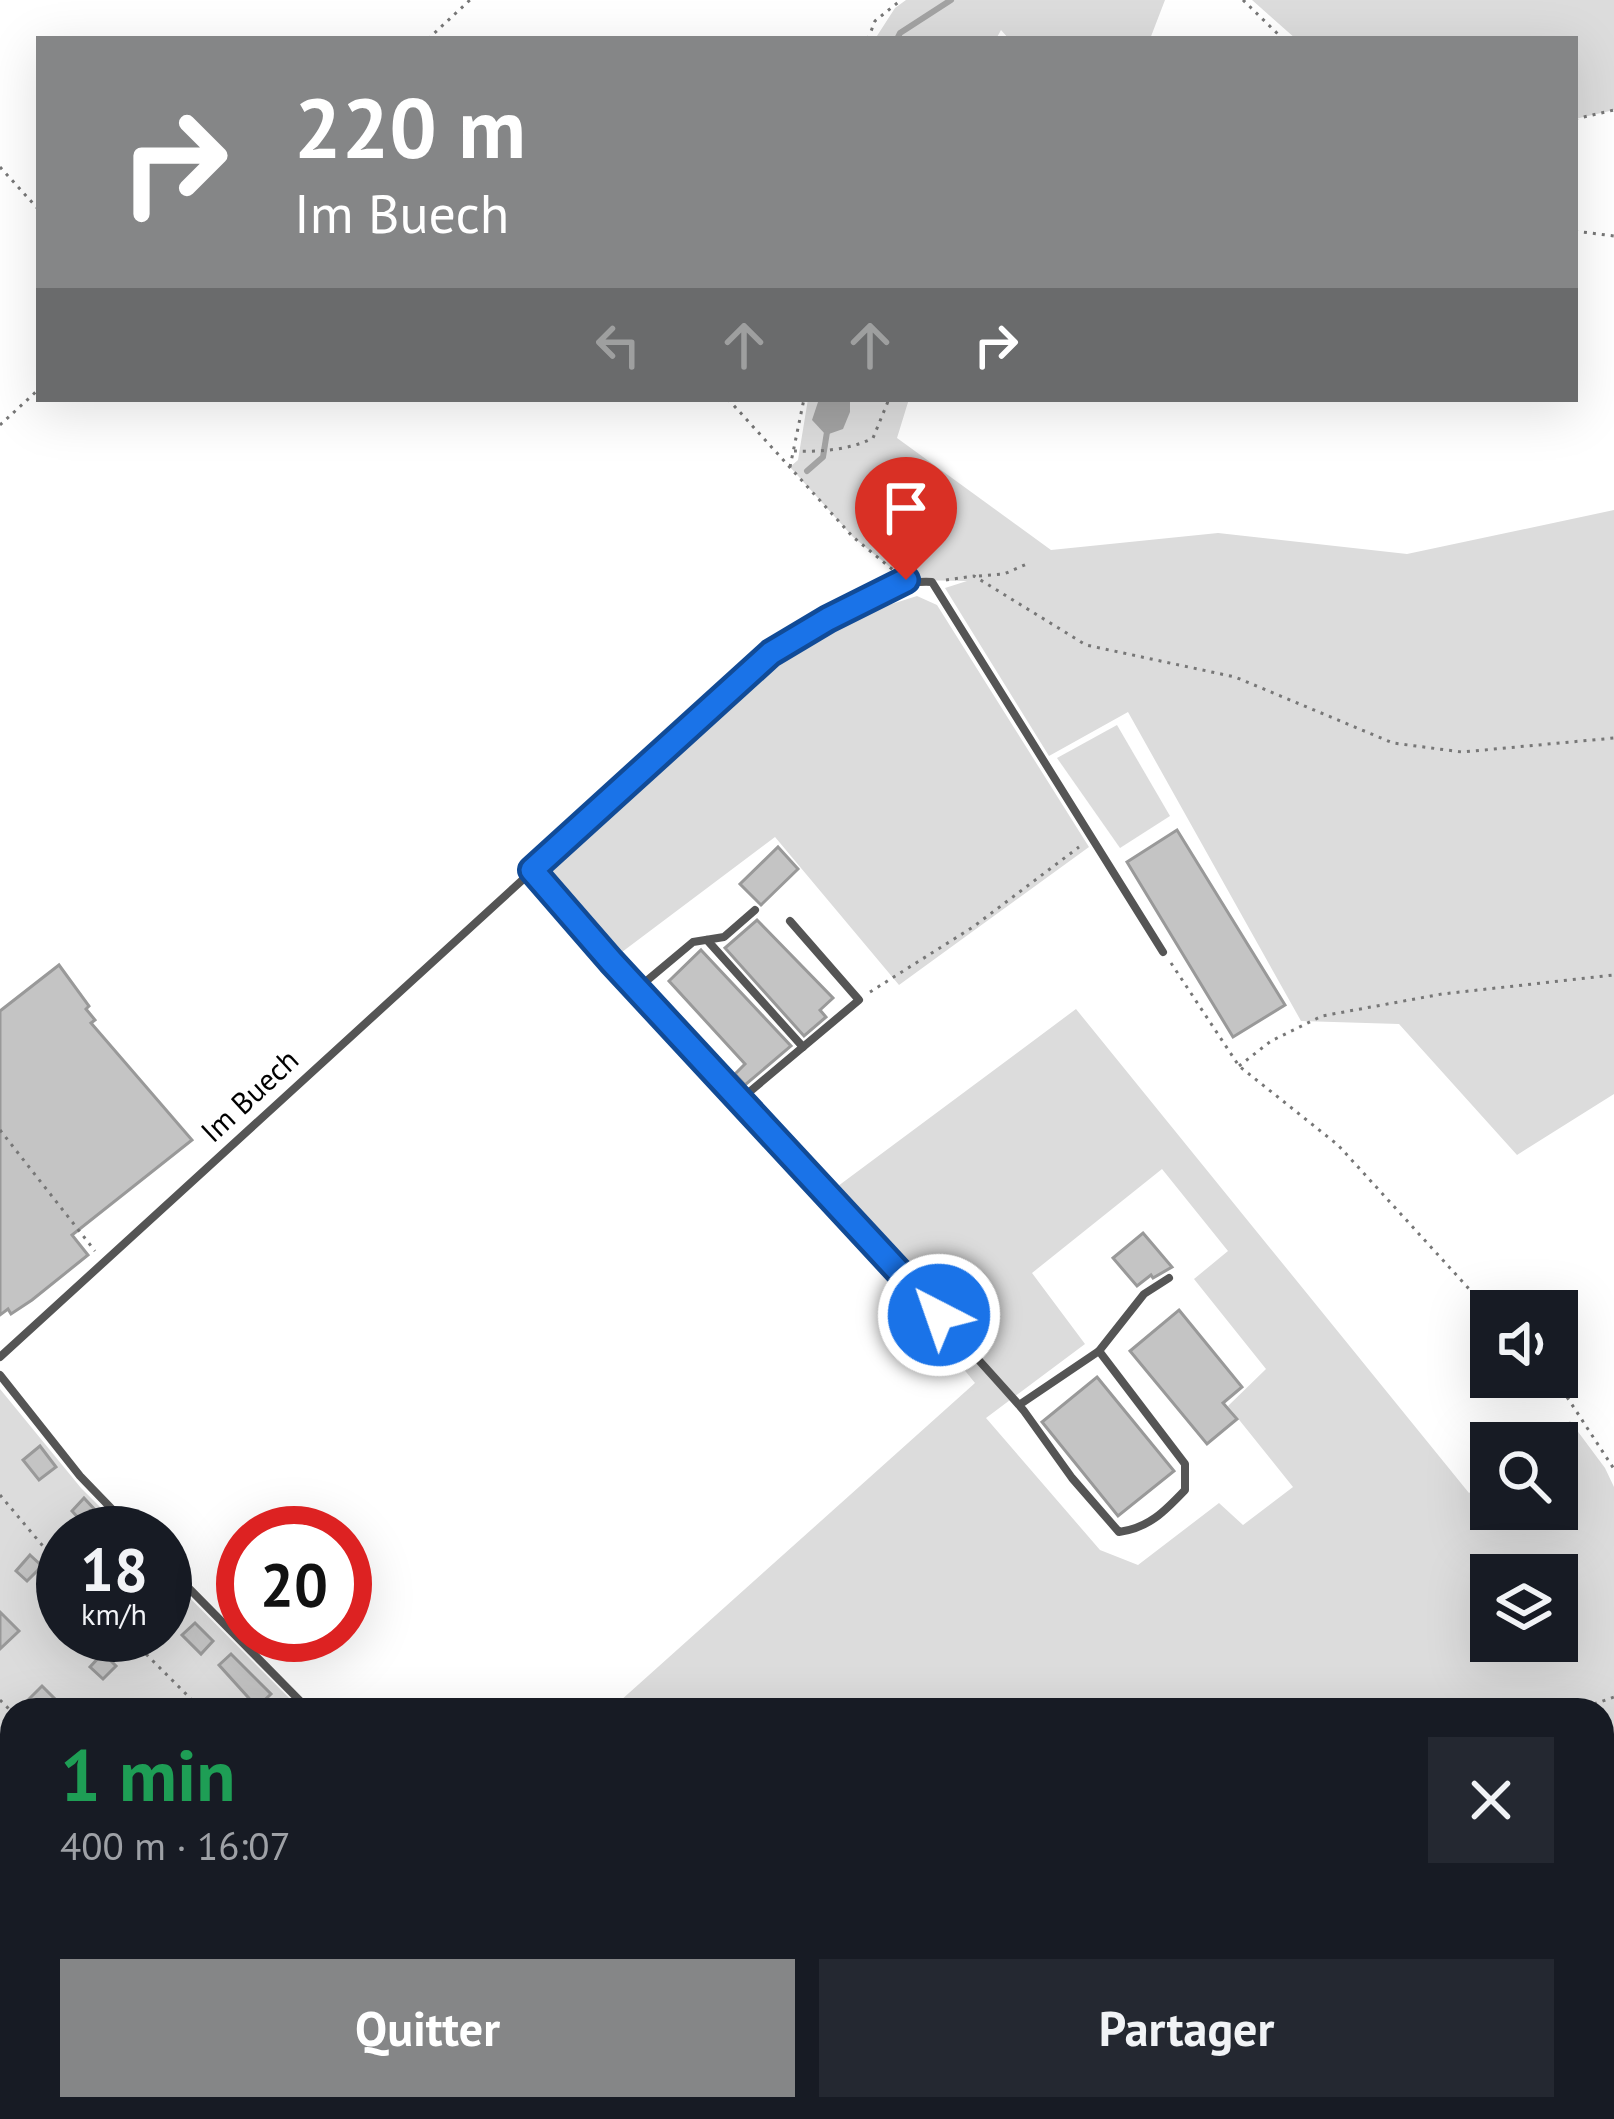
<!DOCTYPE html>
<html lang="fr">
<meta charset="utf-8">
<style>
body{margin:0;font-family:"PT Sans",sans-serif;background:#242831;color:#f1f3f6;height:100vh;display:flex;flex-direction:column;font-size:45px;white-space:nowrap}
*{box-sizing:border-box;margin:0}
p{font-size:39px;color:#9ea1a6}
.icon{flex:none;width:66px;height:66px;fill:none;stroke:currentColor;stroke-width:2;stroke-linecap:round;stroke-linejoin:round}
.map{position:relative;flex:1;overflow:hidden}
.side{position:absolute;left:0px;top:1698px;width:1614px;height:423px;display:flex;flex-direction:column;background:#171b24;border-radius:36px 36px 0 0;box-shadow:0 12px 48px #0002}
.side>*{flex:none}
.hud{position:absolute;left:36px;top:36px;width:1542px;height:366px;border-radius:0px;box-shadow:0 12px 48px #0002;background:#858687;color:#fff;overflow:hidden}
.buttons{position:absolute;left:1470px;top:1290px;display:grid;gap:24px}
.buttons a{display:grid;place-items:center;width:108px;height:108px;border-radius:0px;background:#171b24;box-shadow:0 12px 48px #0002;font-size:60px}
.speed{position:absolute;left:36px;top:1506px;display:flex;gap:24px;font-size:60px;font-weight:700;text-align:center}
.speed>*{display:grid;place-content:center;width:156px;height:156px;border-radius:50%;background:#171b24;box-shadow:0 12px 48px #0002;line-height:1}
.speed small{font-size:30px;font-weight:400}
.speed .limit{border:18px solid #d22;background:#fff;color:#111}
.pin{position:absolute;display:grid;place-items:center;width:102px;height:102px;color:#fff;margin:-123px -51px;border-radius:50% 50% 50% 0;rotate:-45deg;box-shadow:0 0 12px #0007}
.pin .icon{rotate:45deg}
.me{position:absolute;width:132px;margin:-66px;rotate:319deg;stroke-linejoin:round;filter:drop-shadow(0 0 9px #0008)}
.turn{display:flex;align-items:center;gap:42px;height:252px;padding:0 60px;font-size:54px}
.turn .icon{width:156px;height:156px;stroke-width:2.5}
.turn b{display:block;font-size:84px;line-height:102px}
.lanes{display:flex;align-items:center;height:114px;padding:0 60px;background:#0003;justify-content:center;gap:60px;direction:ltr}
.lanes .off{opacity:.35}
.round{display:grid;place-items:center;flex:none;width:126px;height:126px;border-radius:0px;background:#242831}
.overview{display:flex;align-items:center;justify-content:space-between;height:204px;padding:0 60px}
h1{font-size:72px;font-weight:700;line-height:90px;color:#1e9e55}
.action{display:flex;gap:24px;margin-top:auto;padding:24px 60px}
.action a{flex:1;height:138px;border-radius:0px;background:#858687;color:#fff;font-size:48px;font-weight:700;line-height:138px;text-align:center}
.action a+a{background:#242831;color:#f1f3f6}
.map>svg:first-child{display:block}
</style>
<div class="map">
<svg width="1614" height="2119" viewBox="0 0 1614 2119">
<rect width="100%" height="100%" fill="#fff"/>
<!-- green -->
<g fill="#dcdcdc" fill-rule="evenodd">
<path d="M906,0H1165L1150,39H1009L1001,30L996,39H875L895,8Z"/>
<path d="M1252,0H1614V110L1575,119V39H1296Z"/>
<path d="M808,399H909L897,438L1051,550L1218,533L1407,554L1614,510V1094L1517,1155L1399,1024L1301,1021L1128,712L1049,756L945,588L967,581L906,580L853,537L790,467L798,460Z"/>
<path d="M917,596L937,605L1089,847L899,985L775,837L614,958L544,879L547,871L791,654L857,615Z"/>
<path d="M1117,725L1170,816L1120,848L1057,758Z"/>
<path d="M1076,1009L1469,1493L1491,1478V1509H1557V1443H1539L1570,1421L1605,1468L1614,1487V1931L1602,1935V1710H610L975,1383L834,1209V1189ZM1162,1169L1228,1251L1194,1279L1266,1369L1228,1406L1293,1487L1243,1525L1219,1503L1138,1565L1100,1550L986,1418L1085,1344L1032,1273ZM1491,1575H1557V1641H1491Z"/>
<path d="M0,1389L81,1488L126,1533H63V1635H165V1573L301,1710H12V2109H1172L1154,2119H0Z"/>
</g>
<!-- water -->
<path fill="#a3a3a3" d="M819,399H850V412L843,429L826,435L812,420Z"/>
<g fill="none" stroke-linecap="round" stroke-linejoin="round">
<!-- stream -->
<g stroke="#a3a3a3" stroke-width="6">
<path d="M897,39L900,33L951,0"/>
<path d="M807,471L823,457L827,432"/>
</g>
</g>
<!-- building -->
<g fill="#c4c4c4" stroke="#999" stroke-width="3">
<path d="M1177,830L1285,1005L1233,1037L1127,862Z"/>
<path d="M778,847L798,869L761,905L740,884Z"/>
<path d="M757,920L833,998L820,1010L826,1017L804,1036L725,948Z"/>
<path d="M701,950L791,1046L745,1085L735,1074L745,1064L669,981Z"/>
<path d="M59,965L89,1006L86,1009L95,1020L91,1023L192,1140L72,1235L88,1255L32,1300L11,1314L8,1309L0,1315V1011Z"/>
<path d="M1143,1233L1172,1267L1153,1278L1151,1275L1137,1286L1113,1258Z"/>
<path d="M1179,1310L1242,1387L1223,1403L1237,1419L1207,1444L1130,1351Z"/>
<path d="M1097,1377L1174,1471L1118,1516L1042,1422Z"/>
<path d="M40,1446L56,1467L39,1480L23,1460Z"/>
<path d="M84,1498L110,1526L103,1533H92L72,1511Z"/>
<path d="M30,1555L42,1566L27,1581L16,1571Z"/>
<path d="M0,1612L19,1631L0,1649Z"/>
<path d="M195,1623L213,1641L201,1654L182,1635Z"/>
<path d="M103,1653L116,1666L103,1679L90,1667Z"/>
<path d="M231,1654L271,1694L257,1707L219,1665Z"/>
<path d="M42,1686L54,1698L42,1710H33L26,1702Z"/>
</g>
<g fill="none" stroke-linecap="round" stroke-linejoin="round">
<!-- path -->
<g stroke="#777" stroke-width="3" stroke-dasharray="3 6" stroke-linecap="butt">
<path d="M1243,0L1283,39"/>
<path d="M428,39L470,0"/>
<path d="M868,39L875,21L901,0"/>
<path d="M1575,119L1614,110"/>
<path d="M0,167L39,210"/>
<path d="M1575,231L1614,236"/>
<path d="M728,399L853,537L898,574"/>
<path d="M0,425L39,389"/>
<path d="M794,451C819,452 850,450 873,438L889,399"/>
<path d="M790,467L804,399"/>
<path d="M979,576L1004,574L1029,563"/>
<path d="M946,580L974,576L1086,645L1235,677L1393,743L1462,752L1614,738"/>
<path d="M1171,963L1239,1066L1338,1145L1491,1313"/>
<path d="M870,992L973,927L1079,847"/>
<path d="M1239,1066L1271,1041L1322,1016L1442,994L1614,975"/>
<path d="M0,1130L95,1251"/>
<path d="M1549,1377L1567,1397L1614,1469"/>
<path d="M0,1495L63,1570"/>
<path d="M127,1635L202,1710"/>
<path d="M0,1700L12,1712"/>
<path d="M1577,1710L1614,1697"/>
<path d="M0,1890L12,1902"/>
<path d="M0,2014L12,2006"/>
<path d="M1602,2089L1614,2083"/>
<path d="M739,2109L749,2119"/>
<path d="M125,2119L141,2109"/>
<path d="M347,2119L355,2109"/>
<path d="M635,2119L643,2109"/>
<path d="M1535,2119L1557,2109"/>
</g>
<!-- lane -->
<g stroke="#555" stroke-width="8">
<path d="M532,870C690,1052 859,1225 1019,1405L1024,1411L1072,1478L1119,1532C1149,1528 1165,1511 1185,1490V1464L1099,1351L1019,1405"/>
<path d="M707,940L803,1047"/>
<path d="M638,988L693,942L724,937L755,910"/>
<path d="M741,1099L859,1000L790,921"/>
<path d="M1099,1351L1144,1294L1169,1278"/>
<path d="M0,1357L771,653C815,627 880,578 932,582L1163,952"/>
<path d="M0,1375L80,1476L135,1533"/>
<path d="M165,1564L309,1710"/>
</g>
</g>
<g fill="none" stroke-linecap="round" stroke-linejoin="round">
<defs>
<path id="route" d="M906,580L828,619L771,653L532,870L611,961L939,1315"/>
</defs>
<!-- route casing -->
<use href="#route" stroke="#114b97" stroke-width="30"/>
<!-- route -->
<use href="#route" stroke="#1a73e8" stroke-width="21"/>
</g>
<g text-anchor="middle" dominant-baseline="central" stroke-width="12" stroke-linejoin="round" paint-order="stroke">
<!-- street labels -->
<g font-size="30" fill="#000" stroke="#fff">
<text transform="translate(249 1095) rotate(-43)">Im Buech</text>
</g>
</g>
</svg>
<div class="buttons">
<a><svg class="icon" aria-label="sound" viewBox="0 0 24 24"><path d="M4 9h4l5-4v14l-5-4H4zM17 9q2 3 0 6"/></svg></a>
<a><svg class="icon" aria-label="search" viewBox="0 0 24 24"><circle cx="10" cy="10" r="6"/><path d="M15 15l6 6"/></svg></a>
<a><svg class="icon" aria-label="layers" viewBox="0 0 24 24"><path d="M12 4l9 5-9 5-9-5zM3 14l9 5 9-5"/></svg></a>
</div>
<div class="speed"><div>18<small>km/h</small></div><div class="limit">20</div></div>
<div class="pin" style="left:906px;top:580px;background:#d93025"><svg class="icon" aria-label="arrive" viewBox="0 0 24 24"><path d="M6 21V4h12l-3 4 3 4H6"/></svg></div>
<svg class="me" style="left:939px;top:1315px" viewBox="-20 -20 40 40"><circle r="17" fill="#1a73e8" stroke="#fff" stroke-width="3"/><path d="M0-11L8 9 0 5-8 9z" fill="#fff"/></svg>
<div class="hud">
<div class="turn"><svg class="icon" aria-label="right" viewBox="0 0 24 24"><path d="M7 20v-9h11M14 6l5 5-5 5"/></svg><div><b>220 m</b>Im Buech</div></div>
<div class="lanes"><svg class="icon off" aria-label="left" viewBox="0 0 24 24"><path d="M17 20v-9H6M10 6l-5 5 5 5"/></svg><svg class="icon off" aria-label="ahead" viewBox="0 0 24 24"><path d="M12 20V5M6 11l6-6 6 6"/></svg><svg class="icon off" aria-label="ahead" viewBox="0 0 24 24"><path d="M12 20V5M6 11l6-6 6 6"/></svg><svg class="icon" aria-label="right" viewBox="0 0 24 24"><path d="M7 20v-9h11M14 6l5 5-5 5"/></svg></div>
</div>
<section class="side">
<div class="overview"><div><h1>1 min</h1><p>400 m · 16:07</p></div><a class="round"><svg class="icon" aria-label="close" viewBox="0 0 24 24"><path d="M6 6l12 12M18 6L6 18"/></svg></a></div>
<div class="action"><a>Quitter</a><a>Partager</a></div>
</section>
</div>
